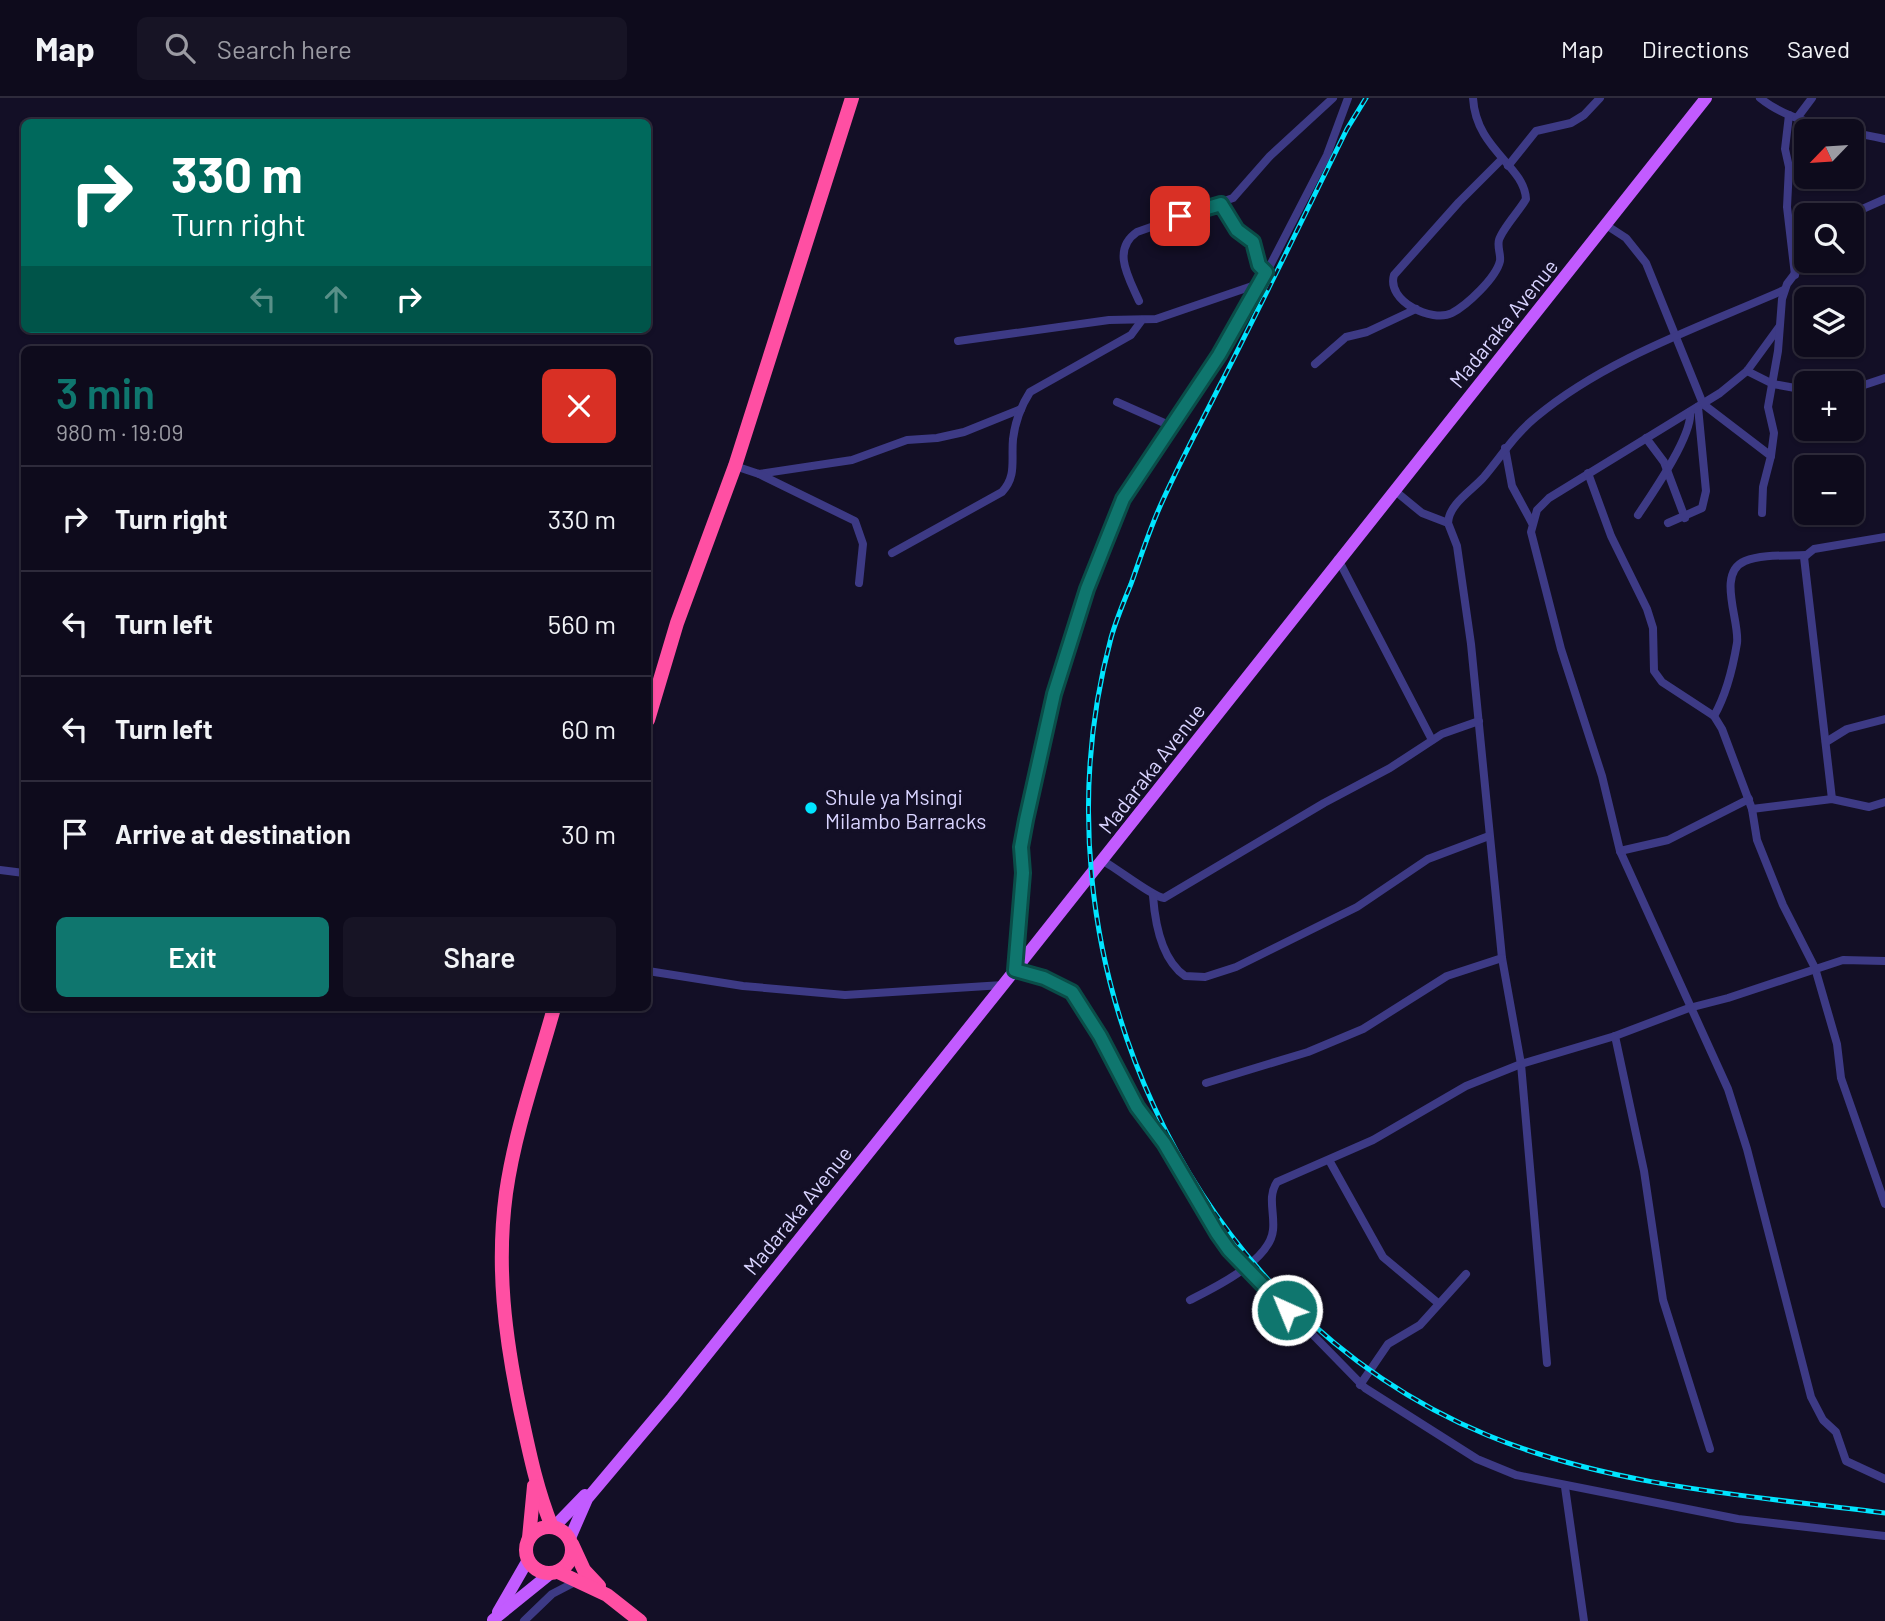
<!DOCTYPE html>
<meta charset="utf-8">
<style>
body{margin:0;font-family:Barlow,sans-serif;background:#171425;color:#f1f3f6;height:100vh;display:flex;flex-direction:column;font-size:26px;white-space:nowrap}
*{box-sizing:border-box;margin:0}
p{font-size:23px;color:#9b9ba3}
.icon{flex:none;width:38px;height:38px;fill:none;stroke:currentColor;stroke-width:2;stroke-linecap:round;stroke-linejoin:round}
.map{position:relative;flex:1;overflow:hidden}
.drawer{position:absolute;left:21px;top:248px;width:630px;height:665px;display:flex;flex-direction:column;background:#0e0b1c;border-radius:10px;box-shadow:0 2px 5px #0004,0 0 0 2px #2e2b3b}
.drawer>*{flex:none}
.guide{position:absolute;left:21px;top:21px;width:630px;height:214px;border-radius:10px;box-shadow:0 2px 5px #0004,0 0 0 2px #2e2b3b;background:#00695c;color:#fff;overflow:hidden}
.needle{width:46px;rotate:245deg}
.tools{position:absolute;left:1794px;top:21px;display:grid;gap:14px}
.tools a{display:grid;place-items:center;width:70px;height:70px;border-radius:10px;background:#0e0b1c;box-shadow:0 2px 5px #0004,0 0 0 2px #2e2b3b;font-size:35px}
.pin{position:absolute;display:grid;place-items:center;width:60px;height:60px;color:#fff;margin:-30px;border-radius:14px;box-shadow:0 4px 10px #0006}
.me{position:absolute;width:77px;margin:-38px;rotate:316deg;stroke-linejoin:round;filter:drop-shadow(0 0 5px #0008)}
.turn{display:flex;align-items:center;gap:24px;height:147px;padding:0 35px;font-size:32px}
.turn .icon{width:91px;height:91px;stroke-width:2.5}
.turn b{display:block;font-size:49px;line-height:60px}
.lanes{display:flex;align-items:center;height:66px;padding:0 35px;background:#0003;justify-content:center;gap:35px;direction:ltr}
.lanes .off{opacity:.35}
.round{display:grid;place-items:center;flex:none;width:74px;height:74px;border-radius:10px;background:#171425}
.head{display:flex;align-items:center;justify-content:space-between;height:119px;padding:0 35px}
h1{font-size:42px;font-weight:600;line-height:52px;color:#0f766e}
.cta{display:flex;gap:14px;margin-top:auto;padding:14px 35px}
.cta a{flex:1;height:80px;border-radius:10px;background:#0f766e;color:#fff;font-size:28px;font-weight:600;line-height:80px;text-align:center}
.cta a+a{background:#171425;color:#f1f3f6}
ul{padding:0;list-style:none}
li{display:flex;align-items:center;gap:21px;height:105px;padding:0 35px;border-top:2px solid #2e2b3b}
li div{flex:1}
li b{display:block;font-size:26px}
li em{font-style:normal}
header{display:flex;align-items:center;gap:42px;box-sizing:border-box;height:98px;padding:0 35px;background:#0e0b1c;border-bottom:2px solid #2e2b3b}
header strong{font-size:33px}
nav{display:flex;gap:38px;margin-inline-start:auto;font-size:24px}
.search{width:490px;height:63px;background:#171425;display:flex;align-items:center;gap:18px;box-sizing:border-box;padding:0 24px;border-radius:10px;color:#9b9ba3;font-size:26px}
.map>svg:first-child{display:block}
</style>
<header>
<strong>Map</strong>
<div class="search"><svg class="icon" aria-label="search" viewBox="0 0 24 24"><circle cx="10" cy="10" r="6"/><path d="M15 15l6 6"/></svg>Search here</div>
<nav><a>Map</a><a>Directions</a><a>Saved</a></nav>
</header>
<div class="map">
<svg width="1885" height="1523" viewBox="0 0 1885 1523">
<rect width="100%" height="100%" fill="#130f26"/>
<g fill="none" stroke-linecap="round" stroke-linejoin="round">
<!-- street -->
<g stroke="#3d3a85" stroke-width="8">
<path d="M1348,0L1327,57L1261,185L1219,257L1123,401L1107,437L1054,596L1032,689L1021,749L1022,775L1015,872L1044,880L1072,894L1100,938L1137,1009L1164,1045L1200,1109L1229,1151L1365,1290L1477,1361L1516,1377L1738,1421L1885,1438"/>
<path d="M1473,0C1476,52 1524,67 1526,101C1520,112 1502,131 1499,142C1497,149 1501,156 1500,163C1496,180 1467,207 1452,215C1432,225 1386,203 1394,177L1459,104L1502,61"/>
<path d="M1760,0C1793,27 1844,32 1885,41"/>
<path d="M1789,17L1785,51L1789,69L1787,109L1795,177"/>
<path d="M1797,20L1812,0"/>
<path d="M1508,68L1536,33L1571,25L1584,17L1600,0"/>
<path d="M1221,106L1237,132L1253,143L1259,167L1266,174"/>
<path d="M1849,117L1885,101"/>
<path d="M1606,127L1626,140L1646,165L1703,306L1771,358L1763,389L1762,415"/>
<path d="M1139,203C1129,180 1111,152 1137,134L1233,100L1270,58L1333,0"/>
<path d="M1779,229L1747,273L1720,295L1549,400L1537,412L1531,434L1561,551L1602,678L1620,753L1728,991L1747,1051L1811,1299L1823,1322L1836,1334L1846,1363L1885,1381"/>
<path d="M958,243L1109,222L1156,221L1261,185"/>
<path d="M1315,266L1346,239L1367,234L1416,211"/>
<path d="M1747,273L1773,286L1806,292"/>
<path d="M1852,291L1885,280"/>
<path d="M1117,304L1171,328"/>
<path d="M1646,340L1664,364L1685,420"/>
<path d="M1505,350L1512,388L1532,425"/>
<path d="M1771,358L1774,335L1768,309L1778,253L1782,201L1787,186L1806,161"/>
<path d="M735,368L759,376L852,362L907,342L937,340L964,334L1021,311"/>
<path d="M1588,375L1611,438L1647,511L1653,530L1654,573L1662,584L1714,618L1722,631L1752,711L1757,742L1783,807L1815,870L1837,946L1841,980L1885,1106"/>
<path d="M759,376L855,423L863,446L859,485"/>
<path d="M1394,392L1422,415L1448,425L1457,448L1471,546L1502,860L1521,966L1547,1265"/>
<path d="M1638,417C1652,396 1693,337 1690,314"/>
<path d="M1448,425C1449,406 1471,393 1483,380C1501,359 1514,337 1536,319C1607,260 1700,229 1784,192"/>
<path d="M1668,425L1702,410L1706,393L1698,309"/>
<path d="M892,455L1002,394C1017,378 1011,362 1013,341C1015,325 1021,308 1030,294L1131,237L1142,222"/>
<path d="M1338,461L1432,642"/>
<path d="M1714,618C1726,597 1733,569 1737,545C1740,523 1716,475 1745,463C1762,456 1788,458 1806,457"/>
<path d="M1826,644L1847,631L1885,621"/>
<path d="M1832,701L1804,459L1814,451L1885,439"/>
<path d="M1752,711L1832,701L1869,709L1885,704"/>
<path d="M1620,753L1668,742L1749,701"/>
<path d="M1103,763C1118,771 1153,799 1164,800L1324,705L1390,670L1442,636L1479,623"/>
<path d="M0,772L24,775"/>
<path d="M1153,798C1155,825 1162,862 1185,878L1205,879L1236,869L1357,809L1428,761L1489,738"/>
<path d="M648,873L743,888L845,897L1003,887"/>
<path d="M1615,938L1644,1073L1663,1202L1710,1351"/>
<path d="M1206,985L1308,954L1363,931L1447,878L1502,860"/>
<path d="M1329,1062L1383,1159L1438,1205"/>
<path d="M1190,1202C1214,1190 1270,1163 1273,1132C1275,1115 1267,1099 1277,1084L1373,1042L1466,988L1521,966L1615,938L1689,910L1728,900L1843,862L1885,863"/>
<path d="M1360,1287L1388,1246L1420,1227L1466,1176"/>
<path d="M1565,1389L1584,1523"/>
<path d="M524,1523L552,1496L577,1483"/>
</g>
<!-- primary -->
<g stroke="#c25bff" stroke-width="12">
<path d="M554,1429L585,1397"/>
<path d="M570,1440L587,1401L672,1300L1003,887L1706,0"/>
<path d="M498,1514L528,1462"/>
<path d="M493,1522L551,1475"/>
</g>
<!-- highway -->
<g stroke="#ff4fa3" stroke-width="14">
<path d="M648,622L677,525L735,368L852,0"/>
<circle cx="549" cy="1452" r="23"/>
<path d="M552,1429C536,1389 529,1353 520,1311C505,1239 496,1169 506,1095C515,1032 537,971 554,910"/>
<path d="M529,1440L534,1388"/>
<path d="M572,1446L584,1472L599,1488"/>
<path d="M558,1474L607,1497L640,1523"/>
</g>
<defs>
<path id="rail" d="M1366,0L1347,31C1304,118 1262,205 1218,291C1199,329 1179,366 1162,404C1150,430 1141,458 1131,486C1124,503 1116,522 1111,540C1027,852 1184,1211 1487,1337C1612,1389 1752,1398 1885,1415"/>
</defs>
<!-- rail casing -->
<use href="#rail" stroke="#00e5ff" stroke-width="5"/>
<!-- rail -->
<use href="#rail" stroke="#130f26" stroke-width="2.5" stroke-dasharray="8" stroke-linecap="butt"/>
</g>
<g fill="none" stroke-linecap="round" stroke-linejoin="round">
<defs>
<path id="route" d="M1180,118L1221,106L1237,132L1253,144L1259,167L1266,174L1219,257L1123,401L1087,491L1054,596L1026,722L1021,749L1023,775L1015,872L1044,880L1072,894L1100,938L1137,1009L1164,1045L1217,1135L1229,1152L1287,1212"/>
</defs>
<!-- route casing -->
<use href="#route" stroke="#0a4d48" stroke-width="18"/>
<!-- route -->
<use href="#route" stroke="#0f766e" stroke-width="12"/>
</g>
<!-- markers -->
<circle fill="#00e5ff" stroke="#130f26" stroke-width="2.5" cx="811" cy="710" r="7"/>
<g text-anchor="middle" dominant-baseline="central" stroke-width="7" stroke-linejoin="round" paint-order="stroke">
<!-- street labels -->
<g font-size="21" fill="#d9d4ff" stroke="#130f26">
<text transform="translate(1503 225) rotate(-51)">Madaraka Avenue</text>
<text transform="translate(1151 670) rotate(-52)">Madaraka Avenue</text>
<text transform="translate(797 1112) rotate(-51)">Madaraka Avenue</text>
</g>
<!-- poi labels -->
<g font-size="21" fill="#d9d4ff" stroke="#130f26" text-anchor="start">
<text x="825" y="698">Shule ya Msingi<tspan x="825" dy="24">Milambo Barracks</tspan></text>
</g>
</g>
</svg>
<div class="tools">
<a><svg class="needle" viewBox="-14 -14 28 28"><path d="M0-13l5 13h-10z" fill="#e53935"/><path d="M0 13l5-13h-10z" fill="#9b9ba3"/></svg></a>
<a><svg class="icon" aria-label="search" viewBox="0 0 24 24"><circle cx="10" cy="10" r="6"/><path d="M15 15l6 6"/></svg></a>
<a><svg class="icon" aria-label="layers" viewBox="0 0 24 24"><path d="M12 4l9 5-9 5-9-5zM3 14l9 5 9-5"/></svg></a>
<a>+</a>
<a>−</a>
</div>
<div class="pin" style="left:1180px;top:118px;background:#d93025"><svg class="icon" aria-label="arrive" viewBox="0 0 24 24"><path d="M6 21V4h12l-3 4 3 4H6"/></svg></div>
<svg class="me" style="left:1287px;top:1212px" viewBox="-20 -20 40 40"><circle r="17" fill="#0f766e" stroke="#fff" stroke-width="3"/><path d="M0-11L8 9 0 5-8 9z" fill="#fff"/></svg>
<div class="guide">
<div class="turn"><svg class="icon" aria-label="right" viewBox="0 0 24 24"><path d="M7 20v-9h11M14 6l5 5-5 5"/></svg><div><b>330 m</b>Turn right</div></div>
<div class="lanes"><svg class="icon off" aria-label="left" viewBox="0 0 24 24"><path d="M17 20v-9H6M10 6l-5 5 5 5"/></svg><svg class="icon off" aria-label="ahead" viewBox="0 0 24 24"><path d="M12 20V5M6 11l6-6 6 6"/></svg><svg class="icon" aria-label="right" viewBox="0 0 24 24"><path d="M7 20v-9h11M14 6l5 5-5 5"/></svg></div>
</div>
<section class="drawer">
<div class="head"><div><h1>3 min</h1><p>980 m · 19:09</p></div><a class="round" style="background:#d93025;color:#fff"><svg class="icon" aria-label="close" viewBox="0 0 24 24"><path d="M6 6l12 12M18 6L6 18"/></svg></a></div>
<ul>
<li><svg class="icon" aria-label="right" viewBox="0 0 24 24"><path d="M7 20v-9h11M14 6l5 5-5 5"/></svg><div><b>Turn right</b></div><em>330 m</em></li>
<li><svg class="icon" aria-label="left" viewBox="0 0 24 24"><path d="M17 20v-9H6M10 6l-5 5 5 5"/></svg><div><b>Turn left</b></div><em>560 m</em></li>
<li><svg class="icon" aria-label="left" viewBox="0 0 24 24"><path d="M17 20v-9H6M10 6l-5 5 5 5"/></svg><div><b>Turn left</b></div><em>60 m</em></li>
<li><svg class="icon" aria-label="arrive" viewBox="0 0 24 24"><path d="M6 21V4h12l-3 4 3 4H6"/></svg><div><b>Arrive at destination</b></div><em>30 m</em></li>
</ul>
<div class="cta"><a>Exit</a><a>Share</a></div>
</section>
</div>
